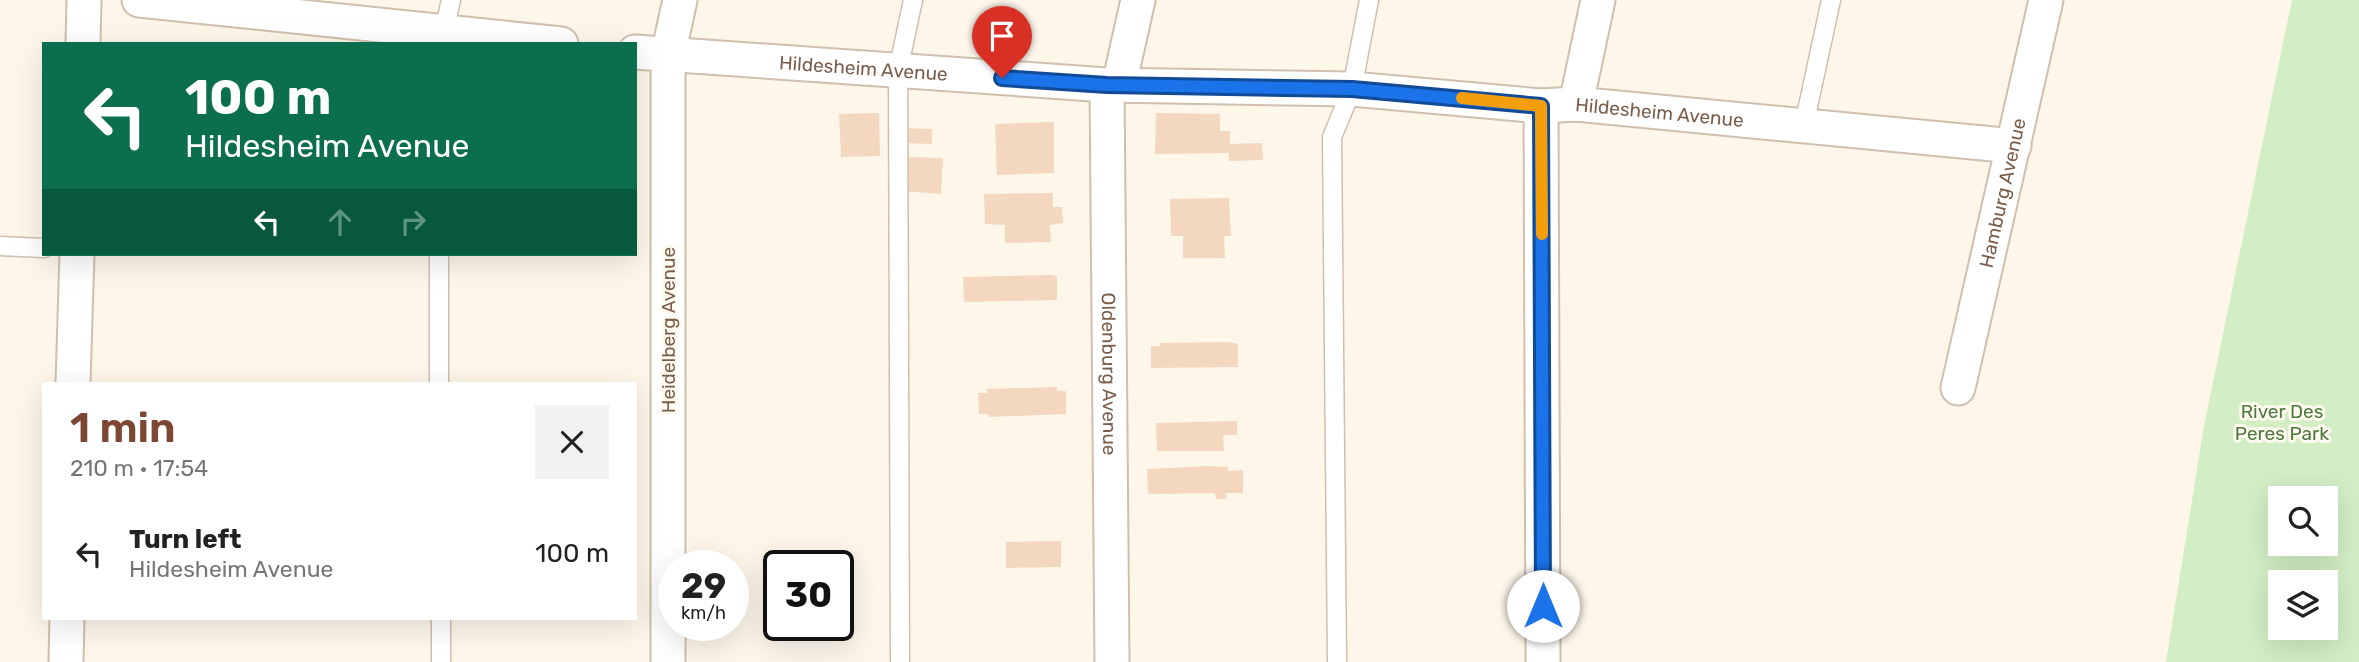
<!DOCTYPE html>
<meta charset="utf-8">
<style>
body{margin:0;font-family:Rubik,sans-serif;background:#f2f2f2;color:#222;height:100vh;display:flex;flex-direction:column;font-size:26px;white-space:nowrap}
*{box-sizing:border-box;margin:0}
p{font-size:23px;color:#767676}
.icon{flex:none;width:38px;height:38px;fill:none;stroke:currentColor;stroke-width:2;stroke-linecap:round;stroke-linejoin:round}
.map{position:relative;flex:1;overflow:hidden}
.details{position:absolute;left:42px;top:382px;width:595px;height:238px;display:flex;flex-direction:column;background:#fff;border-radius:0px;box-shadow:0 7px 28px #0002}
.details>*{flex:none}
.hud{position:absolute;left:42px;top:42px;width:595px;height:214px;border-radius:0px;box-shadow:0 7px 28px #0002;background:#0b6e4f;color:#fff;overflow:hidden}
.tools{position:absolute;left:2268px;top:486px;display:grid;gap:14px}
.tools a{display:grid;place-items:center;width:70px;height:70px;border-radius:0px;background:#fff;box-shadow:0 7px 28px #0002;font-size:35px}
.speed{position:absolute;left:658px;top:550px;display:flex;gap:14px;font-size:35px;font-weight:700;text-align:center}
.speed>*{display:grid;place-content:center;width:91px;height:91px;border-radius:50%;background:#fff;box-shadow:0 7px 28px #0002;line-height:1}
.speed small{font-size:18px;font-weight:400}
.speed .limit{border:4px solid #111;border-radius:10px;background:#fff;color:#111}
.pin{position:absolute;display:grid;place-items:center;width:60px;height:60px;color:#fff;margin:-72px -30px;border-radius:50% 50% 50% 0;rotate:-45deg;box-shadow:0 0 7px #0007}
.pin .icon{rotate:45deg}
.me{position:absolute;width:77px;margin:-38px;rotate:0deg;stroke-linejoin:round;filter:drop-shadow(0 0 5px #0008)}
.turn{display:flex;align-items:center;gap:24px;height:147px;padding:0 28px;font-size:32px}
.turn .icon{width:91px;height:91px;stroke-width:2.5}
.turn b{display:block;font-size:49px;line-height:60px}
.lanes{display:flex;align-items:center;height:66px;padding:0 28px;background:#0003;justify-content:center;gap:35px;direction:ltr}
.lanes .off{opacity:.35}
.round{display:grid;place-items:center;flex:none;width:74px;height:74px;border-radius:0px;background:#f2f2f2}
.overview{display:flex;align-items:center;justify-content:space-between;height:119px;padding:0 28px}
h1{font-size:42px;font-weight:600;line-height:52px;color:#7d4734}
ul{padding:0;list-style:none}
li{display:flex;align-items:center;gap:21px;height:105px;padding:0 28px}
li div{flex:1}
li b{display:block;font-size:26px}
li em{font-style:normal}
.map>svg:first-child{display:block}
</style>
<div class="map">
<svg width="2359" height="662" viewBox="0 0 2359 662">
<rect width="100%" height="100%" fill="#fdf6e9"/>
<!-- green -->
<path fill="#d3edc5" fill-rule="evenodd" d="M2292,0H2359V662H2166L2204,426ZM2280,499H2326V544H2280ZM2280,583H2326V628H2280Z"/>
<!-- building -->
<g fill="#f4d7bf">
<path d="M879,113L880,156L841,157L839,114Z"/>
<path d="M1156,113L1220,114V131H1230V144L1262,143L1263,160L1229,161V153L1155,154Z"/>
<path d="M1054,122V173L997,175L995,124Z"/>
<path d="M904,128L932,129V144L904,143Z"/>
<path d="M907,157L943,158L941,194L904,191Z"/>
<path d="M1053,193V207H1062L1063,223L1050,225L1051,242L1005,243V225L985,224L984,194Z"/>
<path d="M1229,198L1231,236H1224L1225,258H1183V236H1171L1170,199Z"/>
<path d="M1051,275L1057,276V300L964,302L963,277Z"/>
<path d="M1228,342L1238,344V367L1151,368V346H1160V343Z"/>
<path d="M1057,387V391H1066V414L989,417L988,414H979L978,393H987V389Z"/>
<path d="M1237,421V435H1223L1224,451H1157L1156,423Z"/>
<path d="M1211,466L1228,467V471L1243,470V493H1226V499H1216L1215,493L1148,494L1147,469Z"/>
<path d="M1061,541V567L1006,568V542Z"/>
</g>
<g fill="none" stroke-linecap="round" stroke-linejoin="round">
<defs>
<g id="lane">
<path d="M444,31L451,0"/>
<path d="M1804,125L1831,0"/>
<path d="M0,246L44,248"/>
<path d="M439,254V383"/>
<path d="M441,618V662"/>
<path d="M900,662L898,71L913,0"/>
<path d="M1337,662L1332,137L1352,89L1369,0"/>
</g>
<g id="street">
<path d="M139,0L561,44"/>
<path d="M83,44L84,0"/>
<path id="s1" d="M635,52L1107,85L1352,89L1541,106L1576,104L2014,146"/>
<path id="s2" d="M1107,85L1112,662"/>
<path d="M1119,85L1138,0"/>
<path d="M1576,104L1598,0"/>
<path d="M1541,106L1543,662"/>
<path d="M73,383L77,254"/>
<path id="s3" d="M1958,388L2046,0"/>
<path d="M66,662L67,618"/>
<path d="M668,662V55L680,0"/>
</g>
</defs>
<!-- lane casing -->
<use href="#lane" stroke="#d1bfad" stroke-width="21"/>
<!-- street casing -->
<use href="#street" stroke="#d1bfad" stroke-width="37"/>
<!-- lane -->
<use href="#lane" stroke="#fff" stroke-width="18"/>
<!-- street -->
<use href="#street" stroke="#fff" stroke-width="33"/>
</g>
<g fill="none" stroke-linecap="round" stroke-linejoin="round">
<defs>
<path id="route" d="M1002,78L1107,85L1352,89L1541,106L1543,606"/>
</defs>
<!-- route casing -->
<use href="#route" stroke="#114b97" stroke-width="18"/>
<!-- route -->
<use href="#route" stroke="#1a73e8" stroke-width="12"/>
<!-- slow -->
<path stroke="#f59e0b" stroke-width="12" d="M1462,98L1541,106L1542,234"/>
</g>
<g text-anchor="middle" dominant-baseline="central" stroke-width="6" stroke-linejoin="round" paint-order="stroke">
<!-- street labels -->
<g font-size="19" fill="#7a5e4a" stroke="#fffaf0">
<text stroke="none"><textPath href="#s1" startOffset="229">Hildesheim Avenue</textPath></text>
<text stroke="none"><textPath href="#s1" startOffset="1027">Hildesheim Avenue</textPath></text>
<text stroke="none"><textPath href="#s3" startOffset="200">Hamburg Avenue</textPath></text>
<text transform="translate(668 330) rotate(-90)">Heidelberg Avenue</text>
<text stroke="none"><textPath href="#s2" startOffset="289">Oldenburg Avenue</textPath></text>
</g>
<!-- park labels -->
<g font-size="19" fill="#4d7a3e" stroke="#fffaf0">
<text x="2282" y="411">River Des<tspan x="2282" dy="22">Peres Park</tspan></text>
</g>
</g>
</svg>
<div class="tools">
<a><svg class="icon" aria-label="search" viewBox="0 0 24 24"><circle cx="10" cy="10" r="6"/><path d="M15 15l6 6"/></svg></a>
<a><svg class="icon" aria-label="layers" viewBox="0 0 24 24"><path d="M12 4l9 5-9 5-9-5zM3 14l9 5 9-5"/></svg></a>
</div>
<div class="speed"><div>29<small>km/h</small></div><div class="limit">30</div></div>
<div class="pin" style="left:1002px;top:78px;background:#d93025"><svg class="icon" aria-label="arrive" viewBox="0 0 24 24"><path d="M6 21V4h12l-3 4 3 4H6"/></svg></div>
<svg class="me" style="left:1543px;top:606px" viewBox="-20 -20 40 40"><circle r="19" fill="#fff"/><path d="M0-13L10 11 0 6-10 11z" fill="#1a73e8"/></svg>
<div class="hud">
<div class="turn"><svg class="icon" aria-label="left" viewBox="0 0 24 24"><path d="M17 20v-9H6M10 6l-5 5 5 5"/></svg><div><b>100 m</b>Hildesheim Avenue</div></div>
<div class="lanes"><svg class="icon" aria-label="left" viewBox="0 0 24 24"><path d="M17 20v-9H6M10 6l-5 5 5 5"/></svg><svg class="icon off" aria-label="ahead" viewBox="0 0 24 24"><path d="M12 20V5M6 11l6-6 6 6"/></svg><svg class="icon off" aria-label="right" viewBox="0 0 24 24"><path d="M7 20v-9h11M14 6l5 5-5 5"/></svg></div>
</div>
<section class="details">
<div class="overview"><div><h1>1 min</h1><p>210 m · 17:54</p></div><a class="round"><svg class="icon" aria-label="close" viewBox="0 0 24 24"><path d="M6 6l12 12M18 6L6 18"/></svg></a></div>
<ul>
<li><svg class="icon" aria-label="left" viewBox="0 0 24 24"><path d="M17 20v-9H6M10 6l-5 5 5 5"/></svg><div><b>Turn left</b><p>Hildesheim Avenue</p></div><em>100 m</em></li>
</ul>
</section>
</div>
